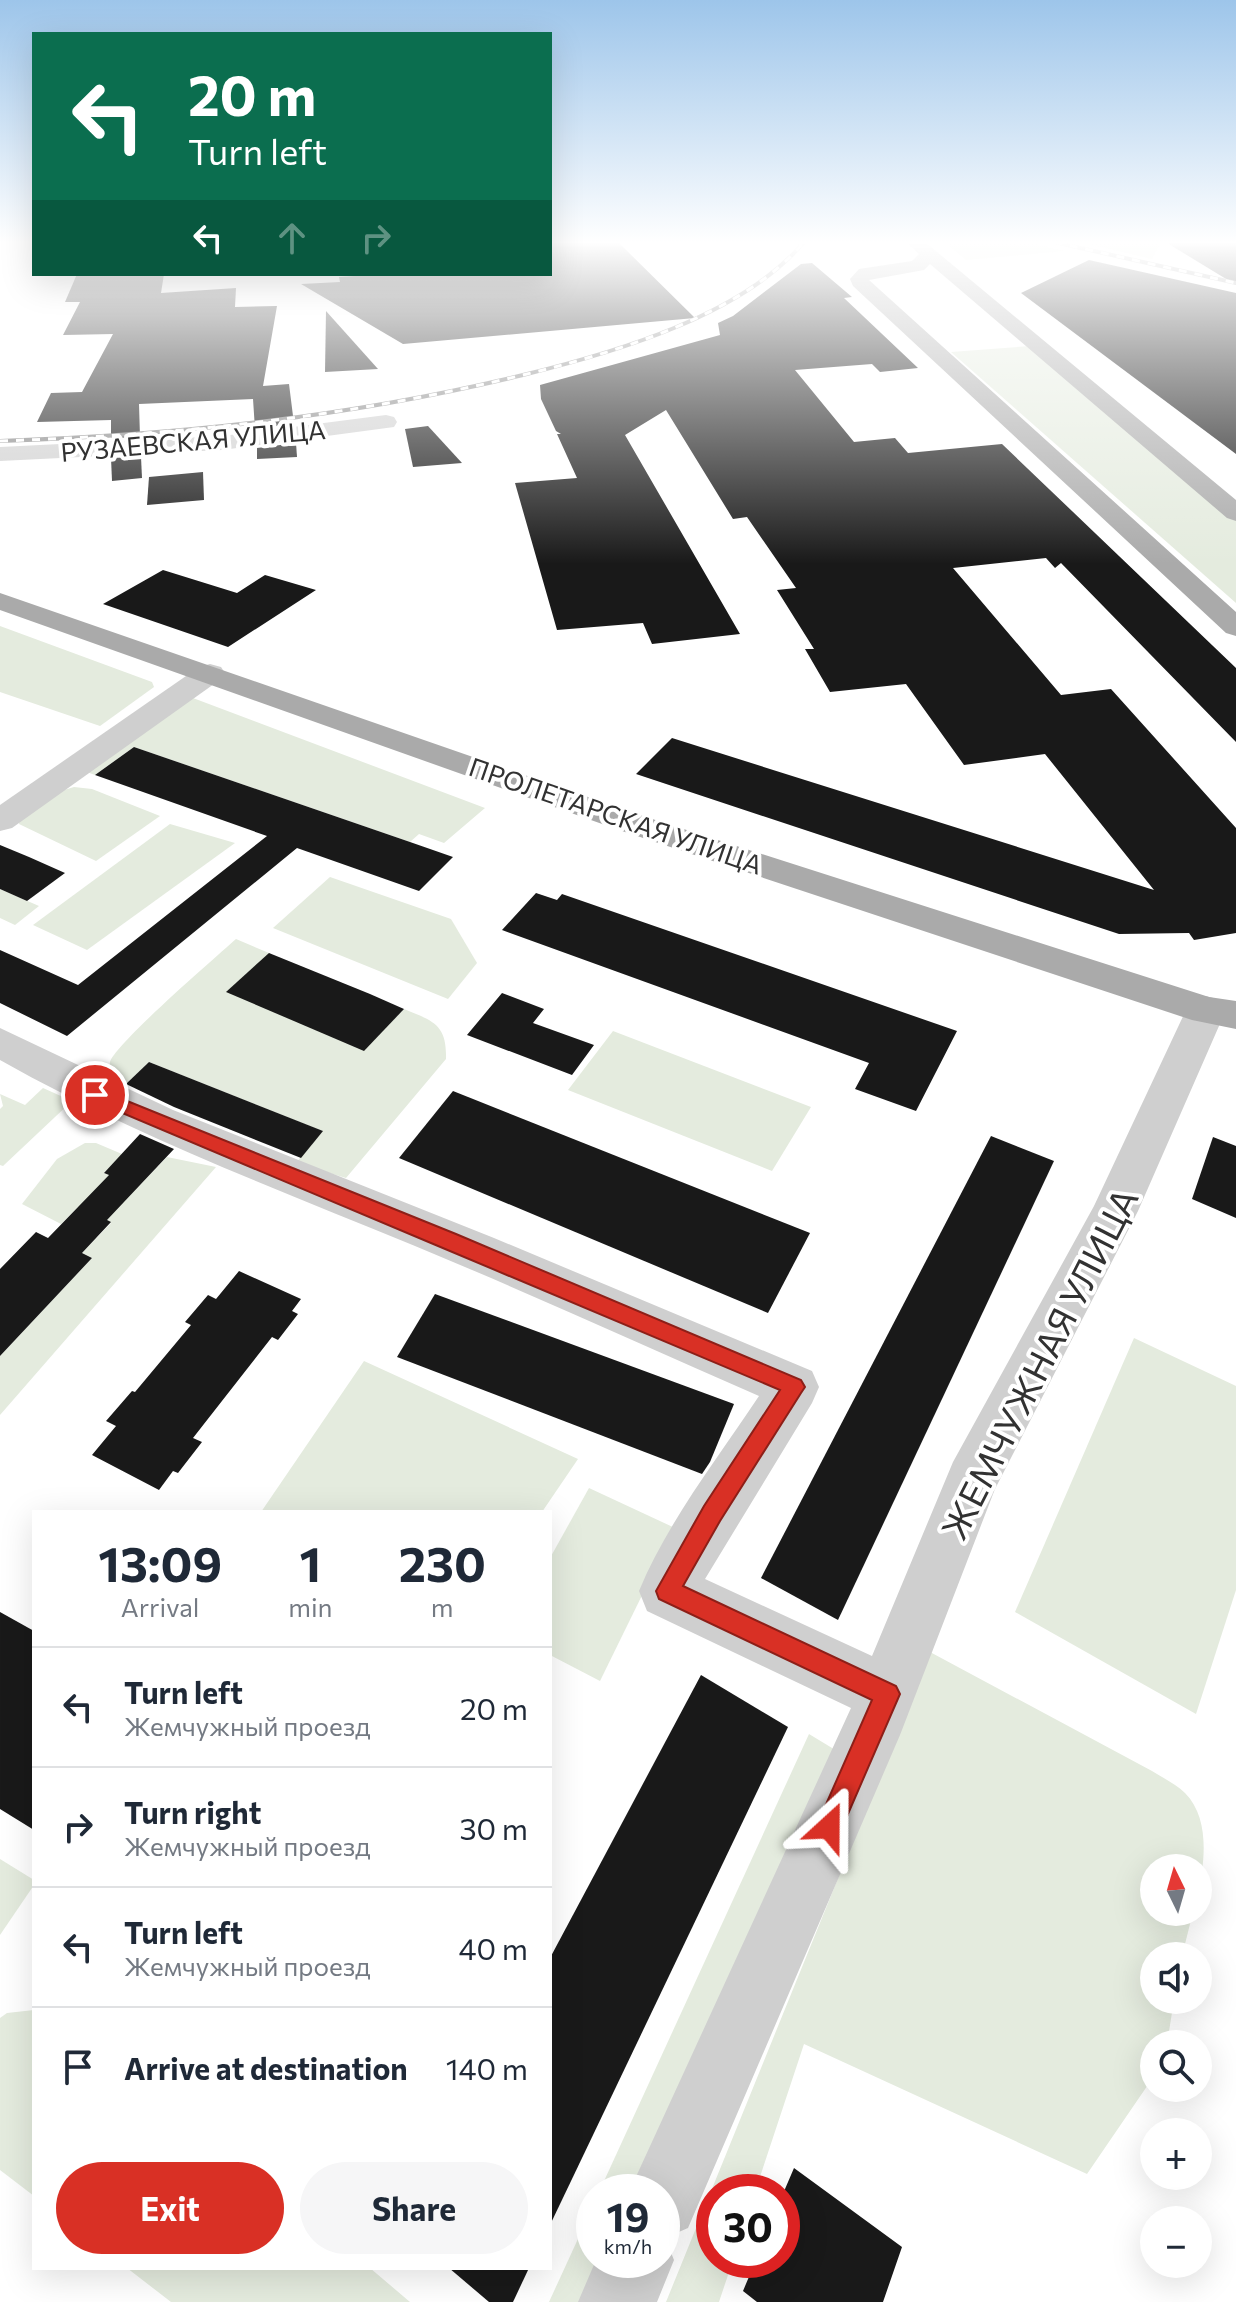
<!DOCTYPE html>
<meta charset="utf-8">
<style>
body{margin:0;font-family:Commissioner,sans-serif;background:#f6f6f7;color:#1f2937;height:100vh;display:flex;flex-direction:column;font-size:30px;white-space:nowrap}
*{box-sizing:border-box;margin:0}
p{font-size:26px;color:#747a83}
.icon{flex:none;width:44px;height:44px;fill:none;stroke:currentColor;stroke-width:2;stroke-linecap:round;stroke-linejoin:round}
.map{position:relative;flex:1;overflow:hidden}
.side{position:absolute;left:32px;top:1510px;width:520px;height:760px;display:flex;flex-direction:column;background:#fff;border-radius:0px;box-shadow:0 8px 32px #0002}
.side>*{flex:none}
.top-card{position:absolute;left:32px;top:32px;width:520px;height:244px;border-radius:0px;box-shadow:0 8px 32px #0002;background:#0b6e4f;color:#fff;overflow:hidden}
.needle{width:52px;rotate:355deg}
.controls{position:absolute;left:1140px;top:1854px;display:grid;gap:16px}
.controls a{display:grid;place-items:center;width:72px;height:72px;border-radius:50%;background:#fff;box-shadow:0 8px 32px #0002;font-size:40px}
.speed{position:absolute;left:576px;top:2174px;display:flex;gap:16px;font-size:40px;font-weight:700;text-align:center}
.speed>*{display:grid;place-content:center;width:104px;height:104px;border-radius:50%;background:#fff;box-shadow:0 8px 32px #0002;line-height:1}
.speed small{font-size:20px;font-weight:400}
.speed .limit{border:12px solid #d22;background:#fff;color:#111}
.pin{position:absolute;display:grid;place-items:center;width:68px;height:68px;color:#fff;margin:-34px;border:4px solid #fff;border-radius:50%;box-shadow:0 2px 8px #0007}
.me{position:absolute;width:88px;margin:-44px;rotate:24deg;stroke-linejoin:round;filter:drop-shadow(0 0 6px #0008)}
.turn{display:flex;align-items:center;gap:28px;height:168px;padding:0 24px;font-size:36px}
.turn .icon{width:104px;height:104px;stroke-width:2.5}
.turn b{display:block;font-size:56px;line-height:68px}
.lanes{display:flex;align-items:center;height:76px;padding:0 24px;background:#0003;justify-content:center;gap:40px;direction:ltr}
.lanes .off{opacity:.35}
.eta{display:flex;justify-content:space-evenly;align-items:center;height:136px;text-align:center}
.eta b{font-size:48px;font-weight:700;line-height:56px}
.primary-button{display:flex;gap:16px;margin-top:auto;padding:16px 24px}
.primary-button a{flex:1;height:92px;border-radius:48px;background:#d93025;color:#fff;font-size:32px;font-weight:700;line-height:92px;text-align:center}
.primary-button a+a{background:#f6f6f7;color:#1f2937}
ul{padding:0;list-style:none}
li{display:flex;align-items:center;gap:24px;height:120px;padding:0 24px;border-top:2px solid #e0e1e3}
li div{flex:1}
li b{display:block;font-size:30px}
li em{font-style:normal}
.map>svg:first-child{display:block}
</style>
<div class="map">
<svg width="1236" height="2302" viewBox="0 0 1236 2302">
<rect width="100%" height="100%" fill="#fff"/>
<!-- green -->
<g fill="#e4ebde">
<path d="M944,242H1028L1064,251L966,260Z"/>
<path d="M1079,242H1157L1160,244L1152,259Z"/>
<path d="M1030,346L1236,518V603L951,352Z"/>
<path d="M0,626L152,682L154,687L100,726L0,692Z"/>
<path d="M185,695L485,808L444,843L419,834L410,842L134,747L95,775L84,771Z"/>
<path d="M74,787L92,789L160,816L96,861L19,824L20,818L64,790Z"/>
<path d="M170,824L235,843L87,950L33,925Z"/>
<path d="M330,877L451,919L477,963L448,999L273,928Z"/>
<path d="M0,889L39,906L15,925L0,918Z"/>
<path d="M236,939L269,953L364,1050L404,1009C433,1021 447,1024 446,1059L346,1178L296,1163L322,1131L149,1062L119,1091C114,1081 108,1073 110,1062C115,1044 216,957 236,939Z"/>
<path d="M613,1031L811,1107L772,1171L568,1090Z"/>
<path d="M43,1088L72,1101L3,1166L0,1165V1109L3,1106L0,1094L25,1105Z"/>
<path d="M85,1143H96L122,1154L104,1173L138,1187L167,1157L216,1167L0,1415V1356L92,1258L82,1253L111,1223L78,1207L61,1224L22,1204L57,1159Z"/>
<path d="M1134,1338L1236,1386V1590L1196,1714L1015,1612Z"/>
<path d="M364,1361L578,1459L542,1512H261Z"/>
<path d="M589,1488L675,1528L600,1681L550,1655V1558Z"/>
<path d="M930,1652L1152,1771C1163,1778 1176,1784 1185,1793C1210,1818 1205,1862 1198,1892V1868H1154V1912H1193L1182,1956H1154V2000H1174L1167,2044H1154V2076L1087,2174L804,2044L755,2192H714V2260H733L719,2302H666Z"/>
<path d="M809,1734L837,1751L638,2192H599Z"/>
<path d="M0,1859L34,1880V1885L0,1935Z"/>
<path d="M34,2010V2196L0,2170V2018L7,2013Z"/>
<path d="M594,2204V2260H607L588,2302H549Z"/>
<path d="M127,2268H370L410,2302H171Z"/>
</g>
<!-- building -->
<g fill="#191919">
<path d="M550,242H618L695,318L403,344L301,284L340,282L339,277L386,274H550Z"/>
<path d="M1166,242H1236V285L1172,246Z"/>
<path d="M1089,260L1236,293V454L1021,293Z"/>
<path d="M812,263L852,297L844,298L918,368L880,372L872,364L795,370L854,442L895,438L908,453L1002,444L1236,668V742L1061,563L1055,568L1046,558L953,568L1061,695L1111,689L1236,828V933L1194,940L1189,933L1119,934L636,774L672,738L1154,890L1045,754L964,765L906,684L830,692L805,649H814L777,590L796,588L747,517L733,519L666,410L625,435L740,634L652,644L643,623L557,630L515,483L577,478L557,434H561L556,431L541,399L540,385L720,335L718,323L733,316L801,264Z"/>
<path d="M77,274H164L161,293L236,288L235,307L277,306L263,386L289,384L294,424L255,429L253,399L139,404L140,437L111,438V420L37,422L51,393L82,392L113,334L63,335L80,302H65Z"/>
<path d="M326,311L378,369L325,372Z"/>
<path d="M428,426L462,463L413,467L405,429Z"/>
<path d="M296,443L297,457L257,459V448Z"/>
<path d="M141,457L142,478L112,481L111,458Z"/>
<path d="M203,472L204,500L147,505L149,477Z"/>
<path d="M163,570L237,593L265,575L316,590L228,647L103,604Z"/>
<path d="M134,747L410,842L453,857L419,891L297,848L67,1036L0,1003V950L78,985L267,836L95,775Z"/>
<path d="M0,845L29,857L65,873L27,901L0,889Z"/>
<path d="M536,893L557,900L562,894L957,1031L916,1111L855,1089L869,1063L502,930Z"/>
<path d="M269,953L370,994L404,1009L364,1051L226,992Z"/>
<path d="M502,993L544,1009L533,1023L594,1045L572,1075L467,1035Z"/>
<path d="M149,1062L323,1131L301,1158L174,1107L126,1084Z"/>
<path d="M453,1091L810,1233L768,1313L399,1158Z"/>
<path d="M140,1134L174,1149L107,1220L111,1222L82,1253L92,1258L0,1356V1269L36,1232L48,1238L109,1175L104,1173Z"/>
<path d="M991,1136L1054,1161L838,1620L761,1578Z"/>
<path d="M1213,1137L1236,1146V1218L1192,1199Z"/>
<path d="M239,1271L301,1299L292,1311L298,1314L278,1340L272,1337L193,1438L202,1442L178,1473L173,1471L159,1490L92,1455L116,1426L106,1421L132,1391L135,1392L191,1325L185,1322L208,1295L216,1299Z"/>
<path d="M435,1294L734,1404L710,1462L702,1474L397,1357Z"/>
<path d="M0,1612L34,1631V1830L0,1809Z"/>
<path d="M701,1675L788,1727L550,2225V1958Z"/>
<path d="M794,2168L902,2247L883,2302H757L743,2291L756,2260H782V2196Z"/>
<path d="M449,2268H529L513,2302H489Z"/>
</g>
<g fill="none" stroke-linecap="round" stroke-linejoin="round">
<!-- minor -->
<g fill="#cfcfcf" fill-rule="evenodd">
<path d="M386,415L394,417L397,422L394,427L222,450L0,461V447L222,436Z"/>
<path d="M210,664L221,667L225,673L221,679L12,828L0,831V805L199,667Z"/>
<path d="M1206,996L1220,1000L1226,1010L1138,1211L995,1489L900,1735L688,2228L665,2238L674,2260L657,2302H578L596,2260H662V2192H629L851,1708L647,1611L639,1591C668,1521 718,1458 759,1396C645,1346 531,1294 415,1246C274,1188 133,1135 0,1060V1028L173,1110L494,1238L812,1371L819,1387L812,1403L705,1579L872,1656L953,1462L1094,1206L1186,1010L1192,1000Z"/>
</g>
<!-- major -->
<g fill="#aaa" fill-rule="evenodd">
<path d="M906,242H925L1236,500V521L1227,518L930,264L924,270L869,280L1236,612V636L1226,633L853,286L850,279L859,269L912,261L919,254Z"/>
<path d="M0,593L643,816L1209,997L1236,1001V1029L1192,1020L619,830L0,610Z"/>
</g>
<defs>
<g id="rail">
<path d="M1054,242L1236,283"/>
<path d="M0,441C178,435 350,417 523,375C613,353 742,316 804,242"/>
</g>
</defs>
<!-- rail casing -->
<use href="#rail" stroke="#878787" stroke-width="4"/>
<!-- rail -->
<use href="#rail" stroke="#fff" stroke-width="3" stroke-dasharray="8" stroke-linecap="butt"/>
</g>
<!-- sky -->
<linearGradient id="sky" x2="0" y2="1"><stop stop-color="#9dc5ea"/><stop offset="0.43" stop-color="#fff"/><stop offset="1" stop-color="#fff" stop-opacity="0"/></linearGradient>
<rect width="1236" height="564" fill="url(#sky)"/>
<!-- route -->
<path fill="#d93025" stroke="#8d1f18" stroke-width="2" d="M95,1088L456,1234L801,1380L805,1387L801,1393L720,1521L683,1586L896,1686L900,1694L838,1837L829,1841L820,1837L816,1827L872,1700L659,1599L656,1591L704,1506L780,1390C550,1292 319,1197 89,1099L86,1095Z"/>
<g text-anchor="middle" dominant-baseline="central" stroke-width="8" stroke-linejoin="round" paint-order="stroke">
<!-- far-street labels -->
<g font-size="26" fill="#323232" stroke="#fff">
<text transform="translate(193 440) rotate(-5)">РУЗАЕВСКАЯ УЛИЦА</text>
<text transform="translate(616 815) rotate(19)">ПРОЛЕТАРСКАЯ УЛИЦА</text>
</g>
<!-- near-street labels -->
<g font-size="36" fill="#323232" stroke="#fff">
<text transform="translate(1038 1363) rotate(-63)">ЖЕМЧУЖНАЯ УЛИЦА</text>
</g>
</g>
</svg>
<div class="controls">
<a><svg class="needle" viewBox="-14 -14 28 28"><path d="M0-13l5 13h-10z" fill="#e53935"/><path d="M0 13l5-13h-10z" fill="#747a83"/></svg></a>
<a><svg class="icon" aria-label="sound" viewBox="0 0 24 24"><path d="M4 9h4l5-4v14l-5-4H4zM17 9q2 3 0 6"/></svg></a>
<a><svg class="icon" aria-label="search" viewBox="0 0 24 24"><circle cx="10" cy="10" r="6"/><path d="M15 15l6 6"/></svg></a>
<a>+</a>
<a>−</a>
</div>
<div class="speed"><div>19<small>km/h</small></div><div class="limit">30</div></div>
<div class="pin" style="left:95px;top:1095px;background:#d93025"><svg class="icon" aria-label="arrive" viewBox="0 0 24 24"><path d="M6 21V4h12l-3 4 3 4H6"/></svg></div>
<svg class="me" style="left:829px;top:1827px" viewBox="-20 -20 40 40"><path d="M0-17L14 15 0 8-14 15z" fill="#d93025" stroke="#fff" stroke-width="4"/></svg>
<div class="top-card">
<div class="turn"><svg class="icon" aria-label="left" viewBox="0 0 24 24"><path d="M17 20v-9H6M10 6l-5 5 5 5"/></svg><div><b>20 m</b>Turn left</div></div>
<div class="lanes"><svg class="icon" aria-label="left" viewBox="0 0 24 24"><path d="M17 20v-9H6M10 6l-5 5 5 5"/></svg><svg class="icon off" aria-label="ahead" viewBox="0 0 24 24"><path d="M12 20V5M6 11l6-6 6 6"/></svg><svg class="icon off" aria-label="right" viewBox="0 0 24 24"><path d="M7 20v-9h11M14 6l5 5-5 5"/></svg></div>
</div>
<section class="side">
<div class="eta">
<div><b>13:09</b><p>Arrival</p></div>
<div><b>1</b><p>min</p></div>
<div><b>230</b><p>m</p></div>
</div>
<ul>
<li><svg class="icon" aria-label="left" viewBox="0 0 24 24"><path d="M17 20v-9H6M10 6l-5 5 5 5"/></svg><div><b>Turn left</b><p>Жемчужный проезд</p></div><em>20 m</em></li>
<li><svg class="icon" aria-label="right" viewBox="0 0 24 24"><path d="M7 20v-9h11M14 6l5 5-5 5"/></svg><div><b>Turn right</b><p>Жемчужный проезд</p></div><em>30 m</em></li>
<li><svg class="icon" aria-label="left" viewBox="0 0 24 24"><path d="M17 20v-9H6M10 6l-5 5 5 5"/></svg><div><b>Turn left</b><p>Жемчужный проезд</p></div><em>40 m</em></li>
<li><svg class="icon" aria-label="arrive" viewBox="0 0 24 24"><path d="M6 21V4h12l-3 4 3 4H6"/></svg><div><b>Arrive at destination</b></div><em>140 m</em></li>
</ul>
<div class="primary-button"><a>Exit</a><a>Share</a></div>
</section>
</div>
